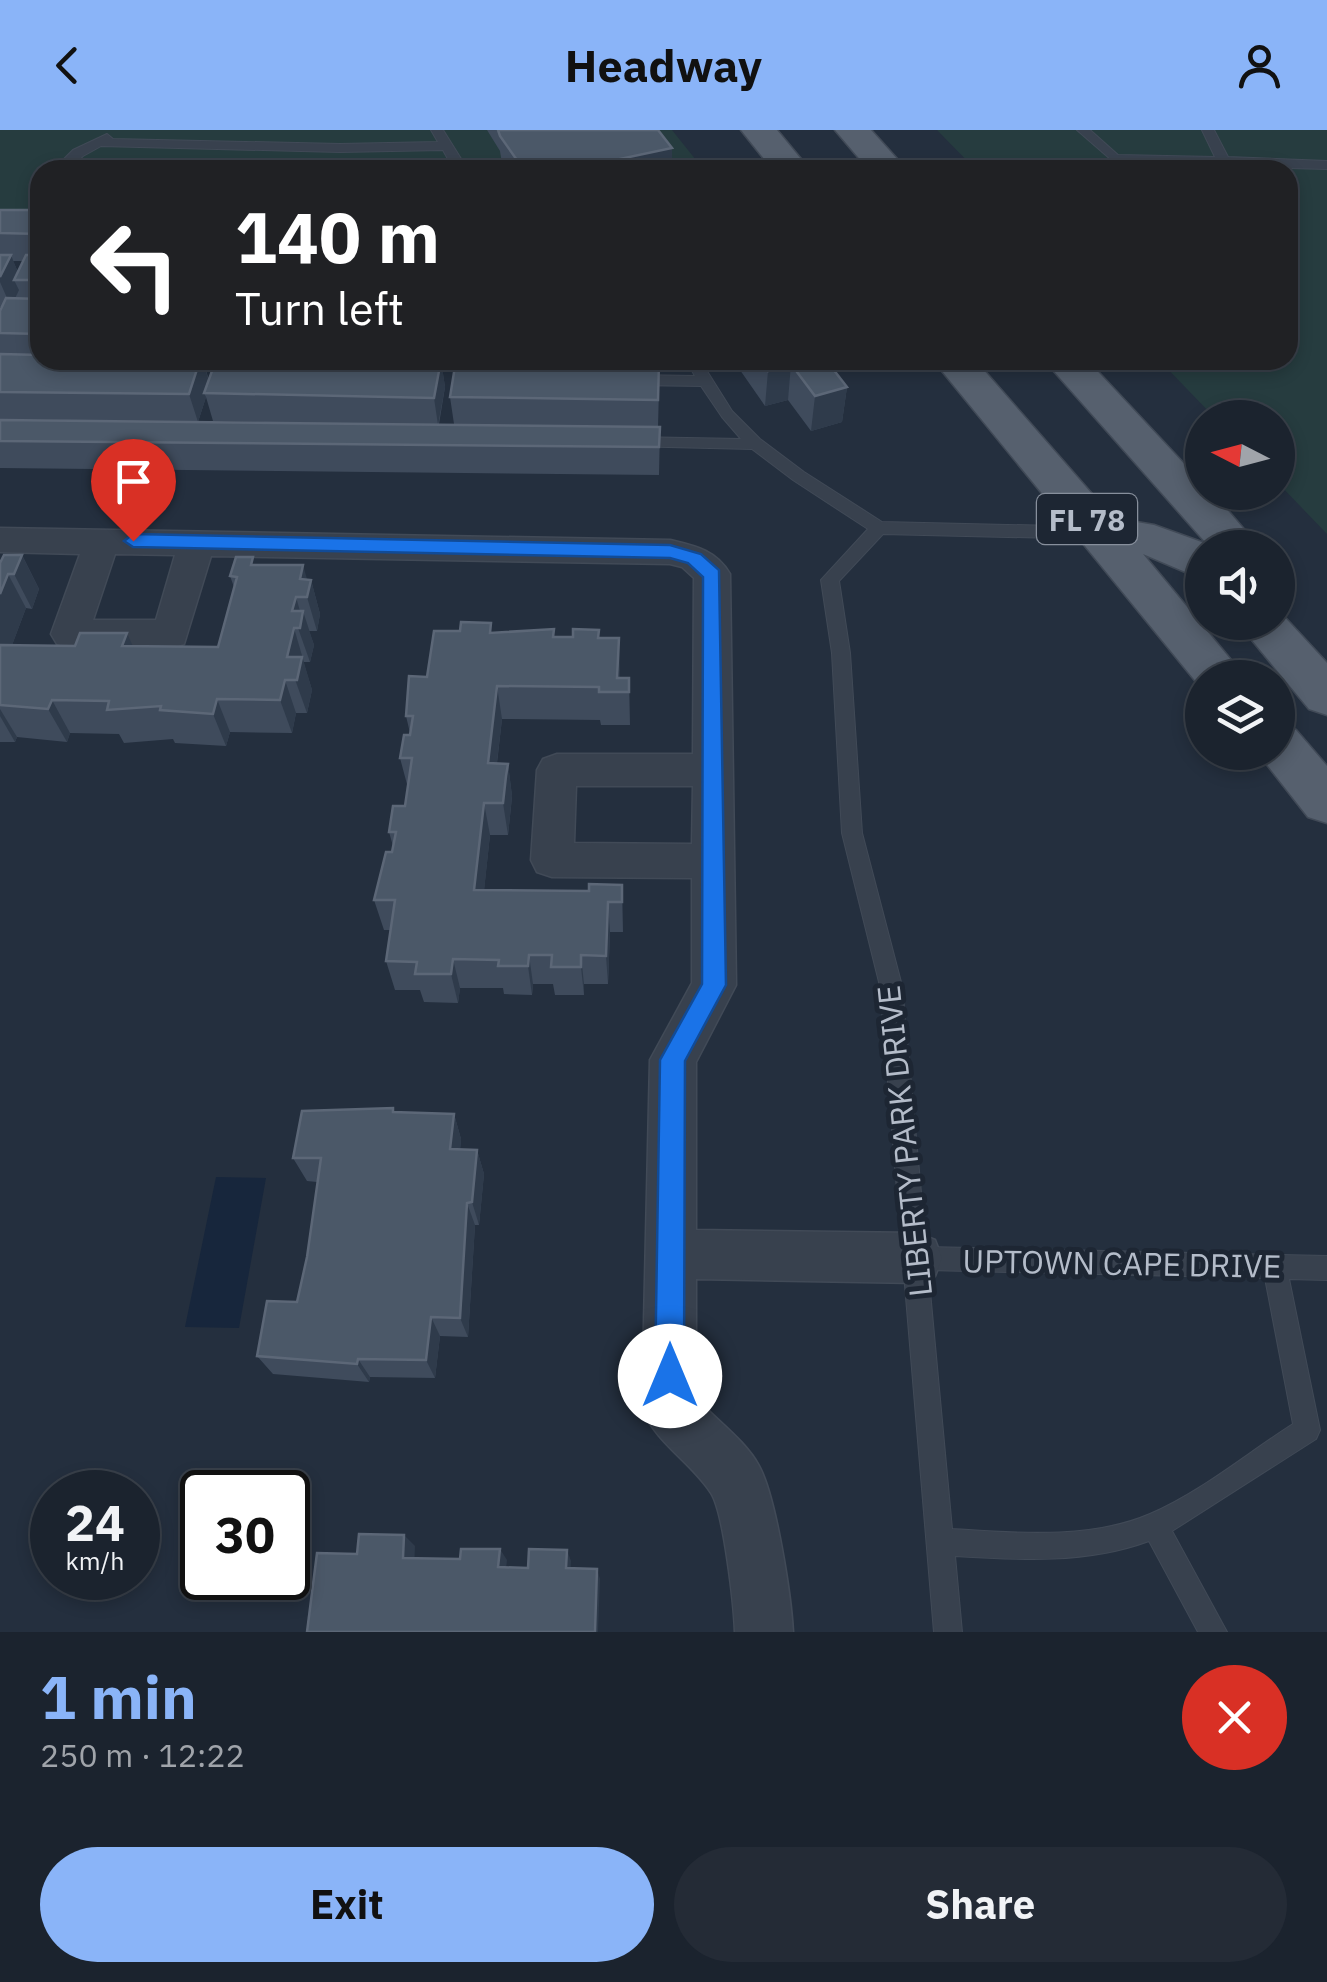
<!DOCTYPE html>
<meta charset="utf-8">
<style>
body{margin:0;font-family:"IBM Plex Sans",sans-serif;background:#242b36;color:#f1f3f6;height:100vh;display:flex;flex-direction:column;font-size:38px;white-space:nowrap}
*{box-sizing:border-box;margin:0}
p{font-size:32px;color:#a0a4aa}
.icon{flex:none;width:55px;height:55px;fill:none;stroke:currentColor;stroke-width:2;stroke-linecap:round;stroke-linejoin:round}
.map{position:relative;height:1502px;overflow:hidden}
.drawer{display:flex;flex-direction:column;background:#1b232e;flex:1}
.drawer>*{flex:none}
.banner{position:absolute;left:30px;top:30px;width:1268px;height:210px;border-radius:30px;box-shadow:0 5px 15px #0003,0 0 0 2px #39404a;background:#202124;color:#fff;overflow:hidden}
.needle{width:65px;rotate:276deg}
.tools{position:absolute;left:1185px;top:270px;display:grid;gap:20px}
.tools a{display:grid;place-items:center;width:110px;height:110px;border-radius:50%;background:#1b232e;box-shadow:0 5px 15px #0003,0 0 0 2px #39404a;font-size:50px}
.speed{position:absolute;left:30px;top:1340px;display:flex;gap:20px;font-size:50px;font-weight:700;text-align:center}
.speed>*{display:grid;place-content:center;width:130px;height:130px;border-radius:50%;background:#1b232e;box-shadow:0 5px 15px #0003,0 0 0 2px #39404a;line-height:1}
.speed small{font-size:25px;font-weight:400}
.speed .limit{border:5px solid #111;border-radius:15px;background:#fff;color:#111}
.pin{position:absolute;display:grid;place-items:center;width:85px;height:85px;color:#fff;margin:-102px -42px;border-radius:50% 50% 50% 0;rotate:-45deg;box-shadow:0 0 10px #0007}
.pin .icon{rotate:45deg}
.me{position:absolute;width:110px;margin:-55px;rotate:0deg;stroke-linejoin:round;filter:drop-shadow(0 0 8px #0008)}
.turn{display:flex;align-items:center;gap:35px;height:210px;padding:0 40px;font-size:45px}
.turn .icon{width:130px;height:130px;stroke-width:2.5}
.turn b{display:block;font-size:70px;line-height:85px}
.round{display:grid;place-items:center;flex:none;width:105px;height:105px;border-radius:52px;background:#242b36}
.overview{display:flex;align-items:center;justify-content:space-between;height:170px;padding:0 40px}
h1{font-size:60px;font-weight:700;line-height:75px;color:#8ab4f8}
.cta{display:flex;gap:20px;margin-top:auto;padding:20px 40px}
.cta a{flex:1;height:115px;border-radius:60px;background:#8ab4f8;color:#111;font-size:40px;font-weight:700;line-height:115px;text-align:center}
.cta a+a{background:#242b36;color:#f1f3f6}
header{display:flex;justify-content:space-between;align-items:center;height:130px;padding:0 40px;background:#8ab4f8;color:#111;font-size:45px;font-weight:700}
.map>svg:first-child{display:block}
</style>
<header><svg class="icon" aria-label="back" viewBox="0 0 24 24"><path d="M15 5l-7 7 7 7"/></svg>Headway<svg class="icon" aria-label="person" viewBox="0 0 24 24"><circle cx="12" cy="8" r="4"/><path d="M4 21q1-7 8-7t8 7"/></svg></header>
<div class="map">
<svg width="1327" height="1502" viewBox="0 0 1327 1502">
<rect width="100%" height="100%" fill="#242f3e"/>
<!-- green -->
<g fill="#263c3f">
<path d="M0,0H672L704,40H40V86L0,85Z"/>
<path d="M937,0H1327V404L1278,353V288L1214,287L1159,230H1288V40H976Z"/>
</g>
<!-- water -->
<path fill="#17263c" d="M216,1047L266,1048L239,1198L185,1197Z"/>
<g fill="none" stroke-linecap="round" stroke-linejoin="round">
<defs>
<g id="service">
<path d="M431,0H443L468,40H454L443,20L340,22L101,16L83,26L68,40H53L73,20L107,4L113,9L340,14L438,12Z"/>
<path d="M1077,0H1090L1118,25L1215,27L1202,0H1214L1228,27L1327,31V39L1115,33Z"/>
<path d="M686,230H700L732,281L760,309L804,342L882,392L1098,397L1106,403L1098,409L883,404L839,451L850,523L862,703L902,856L926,1117L1327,1126V1150L1289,1149L1320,1300L1316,1309L1172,1401L1227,1502H1198L1149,1411C1087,1434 1019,1430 955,1426L962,1502H934L880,856L842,703L832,523L821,450L868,399L793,350L752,319L626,316L624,312L632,307L741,309L722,287L701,256L634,255L626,250L634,245L695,246ZM928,1140L1265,1148L1293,1294C1246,1324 1201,1362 1150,1384C1090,1410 1016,1403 952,1399Z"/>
</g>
<path id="minor" d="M0,398L670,410C695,416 716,420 730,444L736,855L696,932V1100L917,1103L935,1110L942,1128L935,1146L917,1153L696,1149V1268C715,1289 746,1311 759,1336C776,1367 791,1465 793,1502H735C734,1476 724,1383 711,1363C691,1332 657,1314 642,1279L650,930L692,853V748L552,747L537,742L531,730L537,640L543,629L557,624H693L694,448L682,437L670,434L211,426L184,514L171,518H70L57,514L51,504L80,424L0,422ZM115,424L175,425L156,490H93ZM576,656H693L692,714L574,713Z"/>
<g id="primary">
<path d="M741,0H777L810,40H773Z"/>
<path d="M835,0H871L907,40H869Z"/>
<path d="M933,230H975L1113,388L1154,395L1207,414L1044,230H1087L1202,353V362H1212L1260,418H1202V449L1143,424L1246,548H1202V559Z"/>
<path d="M1278,480L1327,533V585L1309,579L1237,492H1278Z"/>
<path d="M1278,594L1296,600L1327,636V693L1308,687L1257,622H1278Z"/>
</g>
</defs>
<!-- service casing -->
<use href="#service" stroke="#414a57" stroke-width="2"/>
<!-- minor casing -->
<use href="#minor" stroke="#414a57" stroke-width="3"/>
<!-- primary casing -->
<use href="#primary" stroke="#414a57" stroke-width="3"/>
<!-- service -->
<use href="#service" fill="#38414e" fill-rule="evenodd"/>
<!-- minor -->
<use href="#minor" fill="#38414e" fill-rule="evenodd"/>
<!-- primary -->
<use href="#primary" fill="#56606e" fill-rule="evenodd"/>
</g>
<!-- wall -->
<g fill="#3f4b5c" fill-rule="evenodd">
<path d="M487,0H658L672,40H503L500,21Z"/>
<path d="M0,80H40V230H449L448,237H442L445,257L439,294H454L450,267L456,230H645L659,259L658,297H660L659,345L0,338V290L362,294L213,291L206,267L198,292L0,289V181L2,177H0ZM13,131H24L18,142ZM204,234H215L209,250Z"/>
<path d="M733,230H826L847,257L842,292L811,301L788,270L765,276Z"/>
<path d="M22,425L39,459L32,479L26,478L12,515L218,517L234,457L230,446L256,435L311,450L320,484L317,501H309L314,515L310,532H304V534L312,560L307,583H296L292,603L230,602L226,616L175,613L173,609L124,613L119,604L70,603L67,612L17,607L15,612H0V433Z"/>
<path d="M599,500V508L620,548H629L630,595H601L600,590L502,589L497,633L508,634L512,666L511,677L508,705H490L484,760L589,761L622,755L623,802H610L608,854H584V865H555L553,854H533L532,865L504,864L503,858H460L458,873L424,872L420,860H395L386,831L390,800H384L374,770L392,722L393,716L389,702L405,676L408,658L400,628L410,603L406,586L427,547L493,503L573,507Z"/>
<path d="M394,982L454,984L461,1009L460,1020H477L484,1044L479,1095H475L468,1207L440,1206L435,1248L370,1247L369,1252L273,1244L257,1226L297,1172L307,1127L317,1052L307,1051L293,1028Z"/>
</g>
<!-- shaded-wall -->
<g fill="#2f3b4b">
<path d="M672,18V40H568Z"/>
<path d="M11,125L21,150H14L19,160L11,177L0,152V147Z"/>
<path d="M200,230H202L210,254L204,263L206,267L198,292L189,264Z"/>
<path d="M441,230L445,257L438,295L434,268Z"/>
<path d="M791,234L788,270L765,276L768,241Z"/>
<path d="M847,257L842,292L811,301L815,266Z"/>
<path d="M22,425L39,459L32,479L14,444Z"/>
<path d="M303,435L309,456L311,450L320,484L317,501L307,467L300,449Z"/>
<path d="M8,444L26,478L0,547V464Z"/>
<path d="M296,467L302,488L303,481L314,515L310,532L292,481Z"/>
<path d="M294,498L312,560L307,583L287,527Z"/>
<path d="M127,503L142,537L122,516Z"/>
<path d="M619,508L620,541L619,562L617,548Z"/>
<path d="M285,550L296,583L292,603L280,570Z"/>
<path d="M497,556L502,589L493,665L488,633Z"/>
<path d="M217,569L230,602L226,616L213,584Z"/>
<path d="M52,570L70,603L67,612L48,579Z"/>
<path d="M0,579L17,607L15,612L0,586Z"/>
<path d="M508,634L512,666L508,705L503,673Z"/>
<path d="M484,673L490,705L481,789L474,760Z"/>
<path d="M608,772L610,802L608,854L606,826Z"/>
<path d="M529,825L533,854L532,865L528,836Z"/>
<path d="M581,825L584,854V865L581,837Z"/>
<path d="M453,829L460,858L458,873L451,844Z"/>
<path d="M454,984L461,1009L458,1043L450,1019Z"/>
<path d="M477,1020L484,1044L479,1095L472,1072Z"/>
<path d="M467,1073L475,1095L468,1207L460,1188Z"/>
<path d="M431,1187L440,1206L435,1248L426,1230Z"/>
<path d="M358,1229L370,1247L369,1252L357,1234Z"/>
<path d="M404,1405L415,1416L414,1439L403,1428Z"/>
<path d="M500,1419L507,1430L505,1448L498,1437Z"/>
<path d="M567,1420L571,1431L570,1449L566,1438Z"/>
<path d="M597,1439L600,1449L598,1502H595Z"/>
</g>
<!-- building -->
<g fill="#4b5868" stroke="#5c6777" stroke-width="2.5">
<path d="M498,0H658L672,18L568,40H524L500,6Z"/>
<path d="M0,80H40V104L0,103Z"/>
<path d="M0,125H11L0,147Z"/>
<path d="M26,125H40V150H14Z"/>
<path d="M6,168L40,169V204L0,203V181Z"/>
<path d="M0,224L40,225V230H200L189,264L0,262Z"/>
<path d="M216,230H441L434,268L204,263Z"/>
<path d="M456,230L659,232L658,270L450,267Z"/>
<path d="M760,230H826L847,257L815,266L791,234L768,241Z"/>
<path d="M0,290L660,297L659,317L0,311Z"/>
<path d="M4,425H22L14,444H8L0,464V433Z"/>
<path d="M236,427H253L251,435H303L300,449L311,450L307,467H296L292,481H303L300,498H294L287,527H302L297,550H285L280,570L217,569L213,584L160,580L161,576L107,580L109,571L52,570L48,579L0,575V515L75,516L80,503H127L122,516L218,517L237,447L230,446Z"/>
<path d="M461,492L491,493L490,503L554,499L553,507H573V499L599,500L598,508H619L617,548H629V562H599V557L497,556L488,633L508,634L506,646L503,673H484L474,760L589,761V754L622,755V772H608L606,826L581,825V837H551L552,825H529L528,836H498L499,830L453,829L451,844H415L417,832L386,831L395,770H374L386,722H392L396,702H389L393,676H405L412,628H400L404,605H410L413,586H406L409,546L427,547L434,501H460Z"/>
<path d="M393,978V982L454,984L450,1019L477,1020L472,1072L467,1073L460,1188L431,1187L426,1230L358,1229L357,1234L257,1226L267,1171L297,1172L307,1127L321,1028H293L302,981Z"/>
<path d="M359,1404L404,1405L403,1428L460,1429L461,1419H500L498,1437L528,1438L529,1419L567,1420L566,1438L597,1439L595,1502H307L317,1423L357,1424Z"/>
</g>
<!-- route -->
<path fill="#1a73e8" stroke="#114b97" stroke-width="2.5" d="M133,404L670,415L701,424L719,440L726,855L685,931L684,1246L679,1255L670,1260L660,1255L655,1246L660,930L702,854L703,447L688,433L670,428L133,417L124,411Z"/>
<g text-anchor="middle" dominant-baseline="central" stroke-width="10" stroke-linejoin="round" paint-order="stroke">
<!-- shield labels -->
<rect fill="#1d2633" stroke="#878f9c" stroke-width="2.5" x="1037" y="364" width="100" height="50" rx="8"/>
<g font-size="30" font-weight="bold" fill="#b4bcc9">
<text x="1087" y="389">FL 78</text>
</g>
<!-- street labels -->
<g font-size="32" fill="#b4bcc9" stroke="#1d2633">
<text transform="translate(904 1011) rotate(-96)">LIBERTY PARK DRIVE</text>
<text transform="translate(1122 1133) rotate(1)">UPTOWN CAPE DRIVE</text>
</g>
</g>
</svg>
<div class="tools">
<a><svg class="needle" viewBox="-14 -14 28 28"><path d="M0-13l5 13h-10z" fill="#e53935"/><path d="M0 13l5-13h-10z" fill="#a0a4aa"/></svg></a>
<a><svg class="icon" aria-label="sound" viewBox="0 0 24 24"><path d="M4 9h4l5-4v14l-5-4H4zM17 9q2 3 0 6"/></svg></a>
<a><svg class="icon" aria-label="layers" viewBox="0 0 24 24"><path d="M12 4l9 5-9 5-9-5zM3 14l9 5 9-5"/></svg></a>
</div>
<div class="speed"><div>24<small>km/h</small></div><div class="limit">30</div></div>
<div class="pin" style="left:133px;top:411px;background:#d93025"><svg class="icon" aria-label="arrive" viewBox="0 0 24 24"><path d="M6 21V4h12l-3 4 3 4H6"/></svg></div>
<svg class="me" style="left:670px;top:1246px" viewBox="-20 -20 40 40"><circle r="19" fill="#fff"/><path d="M0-13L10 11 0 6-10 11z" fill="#1a73e8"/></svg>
<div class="banner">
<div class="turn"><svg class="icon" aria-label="left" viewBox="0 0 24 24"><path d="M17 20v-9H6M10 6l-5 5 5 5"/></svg><div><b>140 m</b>Turn left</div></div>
</div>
</div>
<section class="drawer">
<div class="overview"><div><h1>1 min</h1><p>250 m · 12:22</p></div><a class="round" style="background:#d93025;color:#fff"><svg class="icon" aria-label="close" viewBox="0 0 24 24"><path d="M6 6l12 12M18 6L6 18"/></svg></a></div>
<div class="cta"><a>Exit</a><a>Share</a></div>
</section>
